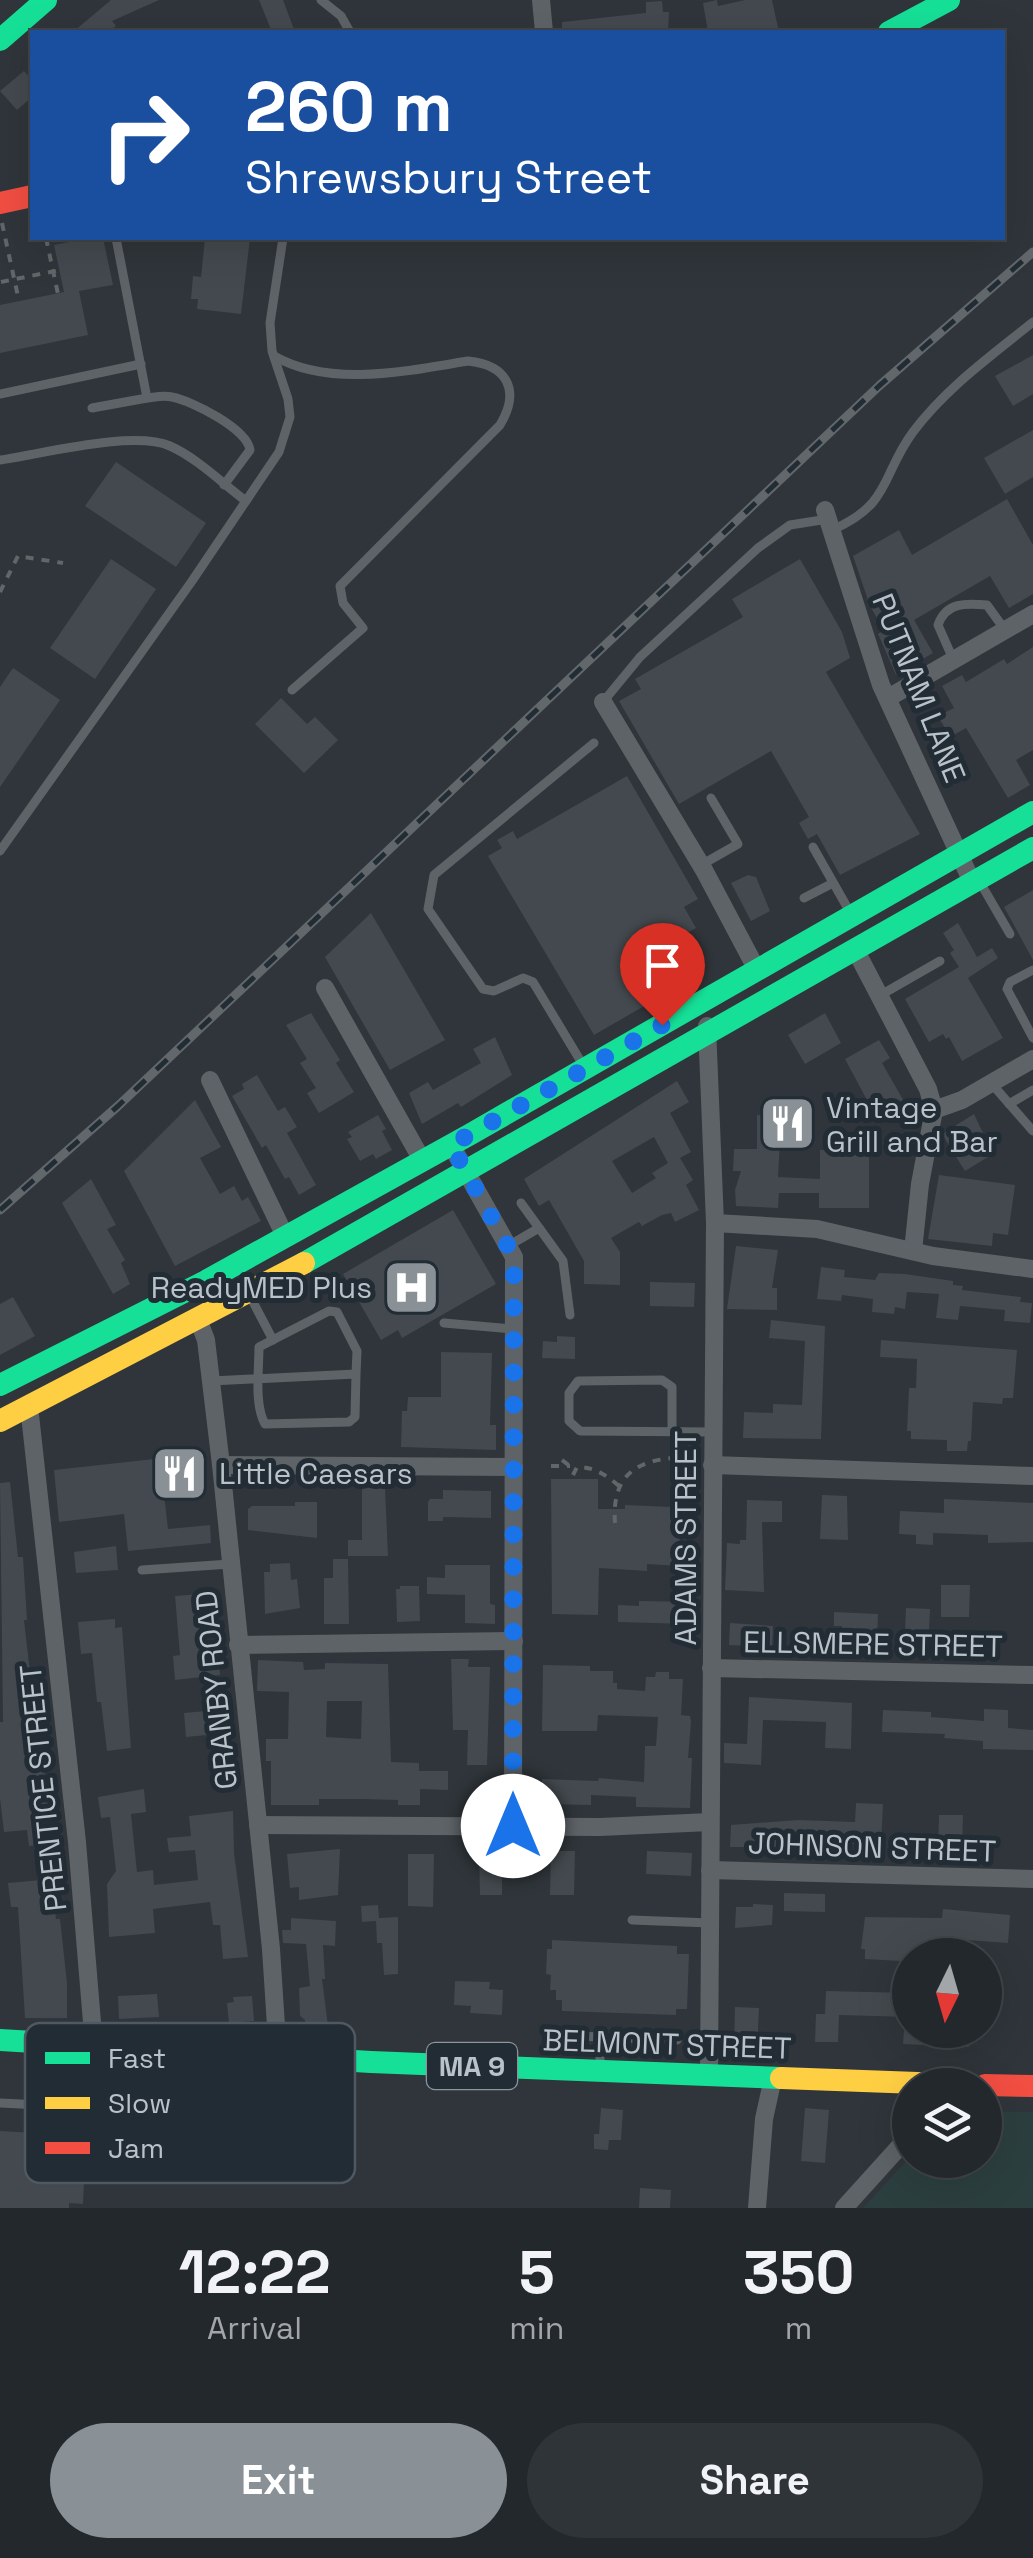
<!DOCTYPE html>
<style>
body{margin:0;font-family:"Space Grotesk",sans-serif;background:#2f3438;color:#f1f3f6;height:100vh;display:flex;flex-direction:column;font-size:38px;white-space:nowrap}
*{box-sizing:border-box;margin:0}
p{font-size:32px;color:#a3a6a9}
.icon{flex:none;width:55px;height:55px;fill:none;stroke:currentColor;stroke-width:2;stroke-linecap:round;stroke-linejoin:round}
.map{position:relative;height:2208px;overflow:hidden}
.details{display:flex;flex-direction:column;background:#23282c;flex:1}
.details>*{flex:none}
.banner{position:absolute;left:30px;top:30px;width:975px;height:210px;border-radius:0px;box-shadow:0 10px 40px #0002,0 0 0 2px #404448;background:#1a4fa0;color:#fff;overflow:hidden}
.needle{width:65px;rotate:185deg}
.controls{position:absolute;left:892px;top:1938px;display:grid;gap:20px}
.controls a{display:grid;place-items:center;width:110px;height:110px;border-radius:50%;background:#23282c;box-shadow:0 10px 40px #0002,0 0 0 2px #404448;font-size:50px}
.pin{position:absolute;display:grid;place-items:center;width:85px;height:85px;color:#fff;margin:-102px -42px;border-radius:50% 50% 50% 0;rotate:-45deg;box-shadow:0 0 10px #0007}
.pin .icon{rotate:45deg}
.me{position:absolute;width:110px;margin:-55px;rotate:0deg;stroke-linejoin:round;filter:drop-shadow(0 0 8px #0008)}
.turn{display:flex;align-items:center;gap:35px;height:210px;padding:0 50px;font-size:45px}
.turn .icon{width:130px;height:130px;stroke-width:2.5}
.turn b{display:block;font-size:70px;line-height:85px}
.eta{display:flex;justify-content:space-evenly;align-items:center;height:170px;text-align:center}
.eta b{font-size:60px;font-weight:700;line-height:70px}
.action{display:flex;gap:20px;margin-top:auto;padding:20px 50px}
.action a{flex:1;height:115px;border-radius:60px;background:#899197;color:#fff;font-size:40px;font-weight:700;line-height:115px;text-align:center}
.action a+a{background:#2f3438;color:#f1f3f6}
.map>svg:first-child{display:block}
</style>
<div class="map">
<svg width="1033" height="2208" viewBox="0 0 1033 2208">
<rect width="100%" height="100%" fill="#2f353a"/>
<!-- green -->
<path fill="#2c3f3f" d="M985,2111L1033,2112V2208H863L910,2157V2160H985Z"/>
<!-- building -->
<g fill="#43494e" fill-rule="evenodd">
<path d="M111,0H159L112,21L116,26L108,32H73Z"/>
<path d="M259,0H283L295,32H272Z"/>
<path d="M717,0L718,6L745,0H772L779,32H708L703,3Z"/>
<path d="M662,1L663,12H669L668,32H562V22L646,13V2Z"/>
<path d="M24,71L32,80V97L17,110L0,91Z"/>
<path d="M89,238H103L113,285L79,291L88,335L0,353V305L64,292L54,245Z"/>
<path d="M205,238H250L241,314L197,309L198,299H191L193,276L201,277Z"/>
<path d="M1033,355V394L1013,406L995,376Z"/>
<path d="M1033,430V477L1005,494L984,458Z"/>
<path d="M116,462L206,523L176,567L85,506Z"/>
<path d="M1007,499L1033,545V594L1009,608L990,576L914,620L933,653L896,675L878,634L884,630L870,606L853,556L899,530L912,555Z"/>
<path d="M111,559L156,589L95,679L50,648Z"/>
<path d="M800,559L842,632L850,658L826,672L920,834L840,875L817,834L808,839L799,823L809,817L771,751L679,804L619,701L641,689L635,679L743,617L732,599Z"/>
<path d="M1033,647V750L1016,760L1030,785L1008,798L966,728L950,737L938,716L954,708L942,686L962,675L966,682L1004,659L1007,664Z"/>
<path d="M13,668L60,700L0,787V687Z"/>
<path d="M281,698L307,724L315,717L338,740L304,773L255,724Z"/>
<path d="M627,776L698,899L684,907L696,928L651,953L672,990L594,1035L488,856L502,848L497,840L513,831L517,839Z"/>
<path d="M748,875L756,877L770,911L751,921L731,883Z"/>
<path d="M1033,890V960L1004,907Z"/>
<path d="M371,913L445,1040L390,1070L325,957Z"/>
<path d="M958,923L977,957L992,948L998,958L968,978L1003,1038L962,1061L949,1037L946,1039L943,1034L929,1042L905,999L959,967L950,953L954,950L943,933Z"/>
<path d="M311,1013L340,1060L336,1063L354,1092L319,1113L307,1093L316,1088L300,1063L307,1059L286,1025Z"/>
<path d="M825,1013L841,1043L805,1064L788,1035Z"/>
<path d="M495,1037L512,1075L461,1107L458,1103L422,1124L409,1093L428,1082L433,1090L481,1063L473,1049Z"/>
<path d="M879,1040L890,1058L882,1063L906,1105L891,1113L880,1093L867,1100L845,1059Z"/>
<path d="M257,1075L278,1111L285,1107L297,1127L287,1133L316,1185L299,1195L289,1177L285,1179L266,1145L262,1148L232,1096L244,1089L242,1084Z"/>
<path d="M677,1081L689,1102L670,1113L691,1152L680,1158L693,1180L686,1185L699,1210L675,1222L671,1213L662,1215L642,1226L639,1222L611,1238L620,1252V1285L584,1284V1261L549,1200L539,1206L524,1179ZM654,1137L668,1163L652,1173L656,1178L632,1193L612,1161Z"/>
<path d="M195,1100L221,1147L200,1158L220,1194L234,1186L242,1201L248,1197L261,1221L175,1266L124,1171Z"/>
<path d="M974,1114L993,1154L965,1171L942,1134Z"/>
<path d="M378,1115L386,1129L382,1131L392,1150L376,1159L373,1154L360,1161L347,1139L352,1137L348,1132Z"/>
<path d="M757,1115L810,1116L809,1142L780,1141L778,1177L820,1179V1150H869V1208H819V1193H779L778,1208L736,1206L735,1190L741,1171H733L734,1149H757Z"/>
<path d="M939,1175L1015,1185L1008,1235L993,1233L992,1246L928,1239Z"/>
<path d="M91,1179L116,1225L107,1229L125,1260L121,1263L130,1284L113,1294L62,1203Z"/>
<path d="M453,1210L496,1284L402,1338L398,1330L381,1340L343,1274Z"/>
<path d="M736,1246L778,1250L772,1288H777V1310L727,1309Z"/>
<path d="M821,1267L845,1270L844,1277L875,1280L879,1273L905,1274L953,1281V1285L963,1286L962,1290L1021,1297L1020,1302L1032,1303L1030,1323L1004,1321L1005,1310L960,1306L958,1320L936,1318L939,1294L907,1292L905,1309L895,1307L894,1314L872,1312L873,1299L842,1295L841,1301L817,1299Z"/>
<path d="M650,1282L695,1283L694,1307L650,1306Z"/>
<path d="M13,1297L35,1336L0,1355V1304Z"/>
<path d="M771,1320L825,1326L821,1439L743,1438L744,1412L773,1413V1404L802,1405L805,1341L769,1338Z"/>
<path d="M557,1336L575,1337V1359L542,1358L543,1341L557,1342Z"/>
<path d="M881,1340L1017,1350L1013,1398H1003L1002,1404L973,1402L971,1441H968L967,1451H947V1440L911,1439V1431H907L909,1388H916L917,1359L880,1357Z"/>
<path d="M441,1352L492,1353L490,1425H496V1450L401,1447L402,1411H407L408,1397H441Z"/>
<path d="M200,1454L204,1490L164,1494L168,1529L210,1525L211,1543L128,1551L124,1514L59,1522L54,1470Z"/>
<path d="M551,1479H598V1509H625V1505L673,1507L672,1532H680L678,1566L647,1564V1571L599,1568L598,1615L552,1614Z"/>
<path d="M10,1482L18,1557H23L27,1620H24L31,1681L37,1680L39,1699H36L50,1817L44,1818L47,1844L29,1846L27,1830L4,1832L0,1798V1722H3L0,1483Z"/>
<path d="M362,1488H385L388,1556H348V1540H362Z"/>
<path d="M443,1490L491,1491V1518L443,1517V1521H428V1502L430,1499H443Z"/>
<path d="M822,1495L847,1496L848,1540L820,1539Z"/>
<path d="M944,1499L1033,1503V1542L988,1543V1535L933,1533V1545L916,1544V1535L899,1534L900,1511L944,1513Z"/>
<path d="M747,1500L782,1501V1522H762L764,1592L725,1590L727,1543L740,1544V1540H746Z"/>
<path d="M295,1502H317V1538L248,1530V1509L252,1506H295Z"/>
<path d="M116,1546L118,1570L76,1573L74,1552Z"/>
<path d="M333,1559H348L349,1624H324V1578H333Z"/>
<path d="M290,1563L291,1580L297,1579L300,1608L265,1614L264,1572H270V1564Z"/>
<path d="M445,1565H490V1604L495,1605V1624L465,1623V1595L427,1594V1577L445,1578Z"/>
<path d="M941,1585H970L969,1617H941Z"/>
<path d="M400,1586H419L420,1621L397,1622L396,1589H400Z"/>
<path d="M200,1594L205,1653L218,1652L220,1675L175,1680L173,1656L180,1655L175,1596Z"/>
<path d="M639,1601L696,1602L689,1613L688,1624L618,1622V1605L639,1606Z"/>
<path d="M906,1608L930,1609L928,1654L904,1653Z"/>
<path d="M834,1612L878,1614L877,1639L842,1638V1626H834Z"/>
<path d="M115,1619V1628L122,1627L131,1748L107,1751L101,1702H97L92,1653L81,1654L78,1622Z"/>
<path d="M730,1623L773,1626L772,1647L729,1645Z"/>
<path d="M451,1659H469L468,1667H490L487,1765H467L468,1730H453Z"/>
<path d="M258,1660L303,1662L304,1670L325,1669V1663L388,1664L391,1762L419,1763V1771H448V1790L420,1789V1805H398V1800L363,1799H319V1805H271V1761H266V1739H288L289,1692L257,1691ZM327,1701H362L361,1739L326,1737Z"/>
<path d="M543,1665L590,1666V1671H613V1683H617V1689L645,1691L646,1677H655L656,1672H669V1679H683L681,1715L690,1716L691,1722L688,1758H692L690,1808L636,1807V1797L591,1795V1805L541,1804L542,1779L598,1781L599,1778L644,1782L645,1746H656L658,1717L598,1715L597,1731H542Z"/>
<path d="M749,1697L852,1703L851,1749L825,1748L826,1722L763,1720L761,1765L724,1763V1743L747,1744Z"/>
<path d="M984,1709L1008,1710V1728L1033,1730V1750L983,1749V1741L944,1738L945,1734L882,1732L883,1710L931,1712V1717L984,1721Z"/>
<path d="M216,1710L218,1734L186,1737L184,1713Z"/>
<path d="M144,1789L146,1812L131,1814L137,1872L153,1870L154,1885L198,1880L195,1850L169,1852L167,1838L191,1836L189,1816L233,1811L234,1853L248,1957L223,1959L220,1925H213L210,1902L153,1909L155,1933L109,1937L107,1884L116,1871L110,1817L101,1818L98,1797Z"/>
<path d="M856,1803L883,1804L881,1845L777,1842V1847H730L731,1825L798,1820L855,1822Z"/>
<path d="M939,1815H963L962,1848L938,1847Z"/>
<path d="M340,1849L338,1895L299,1900V1887L290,1888L287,1854Z"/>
<path d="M479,1851H502V1895H480Z"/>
<path d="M551,1851H575L574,1895H550Z"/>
<path d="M647,1851L692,1853L691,1876L646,1874Z"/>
<path d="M408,1854H434L433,1907L408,1906Z"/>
<path d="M41,1880V1883L49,1882L52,1886L56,1919H60L67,1983V2018H25L18,1907H11L8,1883Z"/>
<path d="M784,1893L825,1894V1912L784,1911Z"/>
<path d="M753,1904L773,1905L772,1925L735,1928L736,1907H753Z"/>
<path d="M378,1905L379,1918L398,1917V1974L384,1975L382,1943H377L376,1921L362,1922L361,1906Z"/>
<path d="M943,1909L1010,1915L1008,1943L967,1940L968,1955H910V1960L900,1961L865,1959V1949H861L865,1917L942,1918Z"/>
<path d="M291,1918L336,1921L335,1946L323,1945L325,1979H322L328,2026H323V2031L306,2033L305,2020L300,2016L299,1988L310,1986L306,1944L283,1943L282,1930H291Z"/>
<path d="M552,1940L677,1946V1954H689L687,2009H676V2015L562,2011V2000H556V1990H550L551,1975L546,1974L547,1949H552Z"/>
<path d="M455,1981L490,1982L489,1989L503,1990L502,2015L470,2013L471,2006L454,2005Z"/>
<path d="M826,1991L910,1993V2017L839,2015L838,2042H815L816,2014H825Z"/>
<path d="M157,1994L159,2017L119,2019L118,1996Z"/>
<path d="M252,1996L254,2021L229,2023L227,2003L234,2002L233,1997Z"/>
<path d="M735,2007L759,2008L757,2053L734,2052Z"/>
<path d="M904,2030H970L969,2047L903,2044Z"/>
<path d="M601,2108L623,2110L621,2140H609L608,2150L594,2149V2134H599Z"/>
<path d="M805,2108L829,2110L825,2163L801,2161Z"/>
<path d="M0,2131L74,2135L71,2181H84L83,2204L69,2203V2208H0Z"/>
<path d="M640,2188L671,2190L670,2208H639Z"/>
</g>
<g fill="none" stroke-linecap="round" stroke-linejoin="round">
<!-- path -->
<g stroke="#616669" stroke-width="4" stroke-dasharray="8 8" stroke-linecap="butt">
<path d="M2,223L19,301"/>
<path d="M46,238L58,294"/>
<path d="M1,282L60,270"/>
<path d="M0,592L18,556L63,563"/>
<path d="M562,1460L571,1467"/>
<path d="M551,1466H570"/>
<path d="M573,1475L577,1467C595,1467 606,1475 619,1486"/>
<path d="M615,1523C611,1469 643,1458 690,1457L689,1442"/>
</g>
<!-- lane -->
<g stroke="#5e6368" stroke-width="9">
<path d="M321,0L341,16L350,32"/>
<path d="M274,356C330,388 407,371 468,361C507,365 521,390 500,425L340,586L343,603L363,628L292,690"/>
<path d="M0,394L141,364"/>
<path d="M147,398C156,397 163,395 172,397C193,401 247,429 250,450L224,485"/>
<path d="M92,408L147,398L116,238"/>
<path d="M0,460C42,454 133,430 170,446C197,458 222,483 246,501"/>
<path d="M832,530C892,504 881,475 913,432C946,388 991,356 1033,322"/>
<path d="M953,659L938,625C946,602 966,603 987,605L1005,630"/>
<path d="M603,702L640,657L758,548L790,525L828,519"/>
<path d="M813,847L851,914"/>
<path d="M0,851L192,581L279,452L290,417L288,399L272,351L270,323L283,238"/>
<path d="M701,865L738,844L711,798"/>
<path d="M981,884L1010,934"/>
<path d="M804,898L833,883"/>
<path d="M1033,970L1010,982L1007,989L1033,1038"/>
<path d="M879,996L940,961"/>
<path d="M583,1065L533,982L523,978L494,991L483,989L428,909L434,875L594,743"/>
<path d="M991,1083L1033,1131"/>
<path d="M1009,1104L1033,1090"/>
<path d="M521,1203L563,1261L570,1315"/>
<path d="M508,1246L539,1228"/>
<path d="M251,1298L273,1340"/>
<path d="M444,1323L514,1329"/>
<path d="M211,1381L356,1374L357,1351L337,1312L329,1311L259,1347C259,1370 254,1404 265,1424L349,1422L355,1417L356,1374"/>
<path d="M672,1432V1387L662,1380L578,1381L569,1393V1421L580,1431L713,1432"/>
<path d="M142,1570L230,1564"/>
<path d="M632,1920L710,1923"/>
<path d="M554,2035L600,2037"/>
<path d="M600,2064V2037L677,2040"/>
<path d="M0,2103L104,2108L142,2117L148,2139L142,2157L89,2160"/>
</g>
<!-- street -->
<g stroke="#5e6368" stroke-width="18">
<path d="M541,0L544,32"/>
<path d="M825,510L881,685L972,882"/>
<path d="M888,698L1033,614"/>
<path d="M603,702L704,870L757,970"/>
<path d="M856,951L928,1089L934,1110L920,1184L913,1251"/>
<path d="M325,988L422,1160"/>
<path d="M707,1026L715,1223L709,2075"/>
<path d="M210,1080L285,1236"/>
<path d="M934,1110L962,1100L1033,1059"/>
<path d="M451,1145L514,1257L513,1826"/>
<path d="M715,1223L817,1229L933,1256L1033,1269"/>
<path d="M198,1319L206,1340L221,1465L271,1949L278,2057"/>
<path d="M29,1406L77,1842L94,2046"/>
<path d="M221,1465L514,1467"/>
<path d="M712,1465L1033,1476"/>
<path d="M238,1645L514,1641"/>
<path d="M711,1668L1033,1675"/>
<path d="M258,1825L600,1827L710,1822"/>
<path d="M710,1870L1033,1879"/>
<path d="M757,2208L764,2119L773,2078"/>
<path d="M844,2208L910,2135"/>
</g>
<!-- fast -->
<g stroke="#16e098" stroke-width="22">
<path d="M889,32L949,0"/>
<path d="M0,40L46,0"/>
<path d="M304,1263L1033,848"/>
<path d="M0,1385L204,1282L469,1135L1033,812"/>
<path d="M0,2040L371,2062L781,2078"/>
</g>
<!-- slow -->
<g stroke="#ffcf43" stroke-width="22">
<path d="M0,1421L304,1263"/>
<path d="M781,2078L972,2085"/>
</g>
<!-- jam -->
<g stroke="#f24e42" stroke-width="22">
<path d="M0,203L32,196"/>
<path d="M985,2085L1033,2086"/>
</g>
<defs>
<path id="rail" d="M0,1210L118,1106L879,386L1033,252"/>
</defs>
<!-- rail casing -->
<use href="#rail" stroke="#62676b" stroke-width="9"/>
<!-- rail -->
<use href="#rail" stroke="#222c34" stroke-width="5" stroke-dasharray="15" stroke-linecap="butt"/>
</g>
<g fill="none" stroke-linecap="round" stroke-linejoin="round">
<!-- route -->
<path stroke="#1a73e8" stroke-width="18" stroke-dasharray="0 32.4" d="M513,1826L514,1257L451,1145L662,1025"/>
</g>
<!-- icons -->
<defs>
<symbol id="restaurant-square" viewBox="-11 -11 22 22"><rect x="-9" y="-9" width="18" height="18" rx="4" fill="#899197" stroke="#222c34"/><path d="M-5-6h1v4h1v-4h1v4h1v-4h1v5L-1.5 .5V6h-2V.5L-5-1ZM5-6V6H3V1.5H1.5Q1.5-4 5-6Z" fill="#fff"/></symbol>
<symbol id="hospital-square" viewBox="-11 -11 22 22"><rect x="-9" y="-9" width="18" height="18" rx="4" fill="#899197" stroke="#222c34"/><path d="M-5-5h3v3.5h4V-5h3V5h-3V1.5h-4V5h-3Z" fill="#fff"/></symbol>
</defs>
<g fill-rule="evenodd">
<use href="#restaurant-square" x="756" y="1092" width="63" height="63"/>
<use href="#hospital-square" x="380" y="1256" width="63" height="63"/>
<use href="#restaurant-square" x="148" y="1442" width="63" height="63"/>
</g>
<g text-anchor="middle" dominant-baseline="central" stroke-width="10" stroke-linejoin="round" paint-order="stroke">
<!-- shield labels -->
<rect fill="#222c34" stroke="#8c959c" stroke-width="2.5" x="427" y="2043" width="90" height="46" rx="8"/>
<g font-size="28" font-weight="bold" fill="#bac2c9">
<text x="472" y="2066">MA 9</text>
</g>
<!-- street labels -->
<g font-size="30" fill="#bac2c9" stroke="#222c34">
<text transform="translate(919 688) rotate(68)">PUTNAM LANE</text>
<text transform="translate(685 1538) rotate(-90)">ADAMS STREET</text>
<text transform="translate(873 1644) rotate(1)">ELLSMERE STREET</text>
<text transform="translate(216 1690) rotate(-96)">GRANBY ROAD</text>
<text transform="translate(43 1788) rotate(-96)">PRENTICE STREET</text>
<text transform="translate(872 1847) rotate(2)">JOHNSON STREET</text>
<text transform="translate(667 2044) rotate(2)">BELMONT STREET</text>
</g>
<!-- poi labels -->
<g font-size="30" fill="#bac2c9" stroke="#222c34" text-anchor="start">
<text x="826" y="1107">Vintage<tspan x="826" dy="34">Grill and Bar</tspan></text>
<text x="372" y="1287" text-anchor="end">ReadyMED Plus</text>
<text x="219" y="1473">Little Caesars</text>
</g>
</g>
<!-- legend -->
<rect x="25" y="2023" width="330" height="160" rx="15" fill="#222c34" stroke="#505961" stroke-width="2.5"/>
<rect x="45" y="2052" width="45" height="12" fill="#16e098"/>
<rect x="45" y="2097" width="45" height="12" fill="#ffcf43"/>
<rect x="45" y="2142" width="45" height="12" fill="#f24e42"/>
<g font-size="28" fill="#bac2c9">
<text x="108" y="2068">Fast</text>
<text x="108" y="2113">Slow</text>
<text x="108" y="2158">Jam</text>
</g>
</svg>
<div class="controls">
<a><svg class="needle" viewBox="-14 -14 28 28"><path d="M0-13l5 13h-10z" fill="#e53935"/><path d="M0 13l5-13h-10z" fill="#a3a6a9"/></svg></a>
<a><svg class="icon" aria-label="layers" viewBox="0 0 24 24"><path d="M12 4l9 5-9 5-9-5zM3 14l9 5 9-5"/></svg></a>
</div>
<div class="pin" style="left:662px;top:1025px;background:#d93025"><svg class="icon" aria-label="arrive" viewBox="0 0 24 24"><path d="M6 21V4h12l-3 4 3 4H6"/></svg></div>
<svg class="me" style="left:513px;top:1826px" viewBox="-20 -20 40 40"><circle r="19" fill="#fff"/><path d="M0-13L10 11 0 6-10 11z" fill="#1a73e8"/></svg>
<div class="banner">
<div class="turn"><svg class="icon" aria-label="right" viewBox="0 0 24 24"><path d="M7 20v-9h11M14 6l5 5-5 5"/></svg><div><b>260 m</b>Shrewsbury Street</div></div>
</div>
</div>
<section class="details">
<div class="eta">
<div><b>12:22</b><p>Arrival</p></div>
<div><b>5</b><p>min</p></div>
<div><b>350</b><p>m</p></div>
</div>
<div class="action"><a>Exit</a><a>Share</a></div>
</section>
